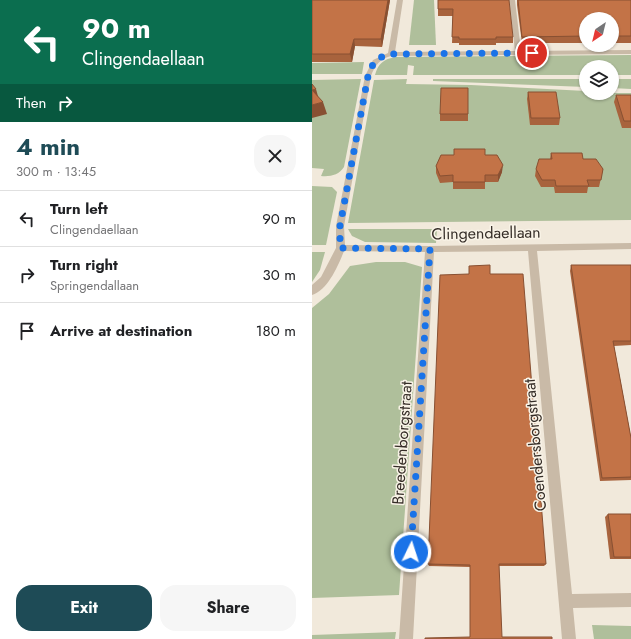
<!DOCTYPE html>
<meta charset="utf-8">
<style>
body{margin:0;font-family:Jost,sans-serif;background:#f6f6f6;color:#202124;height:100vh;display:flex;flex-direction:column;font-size:15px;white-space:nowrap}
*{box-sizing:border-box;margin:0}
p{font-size:13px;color:#757577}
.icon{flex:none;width:22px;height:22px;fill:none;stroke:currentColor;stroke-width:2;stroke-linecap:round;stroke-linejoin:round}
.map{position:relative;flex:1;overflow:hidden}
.drawer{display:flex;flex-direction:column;background:#fff;width:312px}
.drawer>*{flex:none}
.guide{background:#0b6e4f;color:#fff;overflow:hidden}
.needle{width:26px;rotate:215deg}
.controls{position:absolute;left:267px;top:12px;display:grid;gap:8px}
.controls a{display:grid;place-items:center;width:40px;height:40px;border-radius:50%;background:#fff;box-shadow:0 1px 3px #0004;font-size:20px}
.pin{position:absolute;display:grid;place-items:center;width:34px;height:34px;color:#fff;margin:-17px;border:2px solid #fff;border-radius:50%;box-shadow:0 1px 4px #0007}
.me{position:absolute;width:44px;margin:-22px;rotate:4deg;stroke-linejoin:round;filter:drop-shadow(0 0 3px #0008)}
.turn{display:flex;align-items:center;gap:14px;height:84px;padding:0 16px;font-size:18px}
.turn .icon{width:52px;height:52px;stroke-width:2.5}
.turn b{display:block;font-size:28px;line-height:34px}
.then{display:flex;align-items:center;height:38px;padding:0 16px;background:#0003;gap:8px;font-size:15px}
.round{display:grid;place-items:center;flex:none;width:42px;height:42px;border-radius:16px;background:#f6f6f6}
.summary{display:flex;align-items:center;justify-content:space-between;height:68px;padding:0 16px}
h1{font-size:24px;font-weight:700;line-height:30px;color:#1e4b56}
.action{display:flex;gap:8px;margin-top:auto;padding:8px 16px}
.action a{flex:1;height:46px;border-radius:16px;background:#1e4b56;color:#fff;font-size:16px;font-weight:700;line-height:46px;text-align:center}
.action a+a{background:#f6f6f6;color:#202124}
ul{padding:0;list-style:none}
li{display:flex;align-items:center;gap:12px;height:56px;padding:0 16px;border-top:1px solid #e0e0e0}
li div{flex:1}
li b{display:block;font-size:15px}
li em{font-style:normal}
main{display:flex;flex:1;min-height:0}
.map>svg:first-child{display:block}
</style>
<main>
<section class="drawer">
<div class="guide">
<div class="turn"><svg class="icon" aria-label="left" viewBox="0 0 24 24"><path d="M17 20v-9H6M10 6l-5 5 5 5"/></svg><div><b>90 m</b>Clingendaellaan</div></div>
<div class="then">Then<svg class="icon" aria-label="right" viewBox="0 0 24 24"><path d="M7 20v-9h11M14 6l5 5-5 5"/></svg></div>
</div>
<div class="summary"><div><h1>4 min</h1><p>300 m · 13:45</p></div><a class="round"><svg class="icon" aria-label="close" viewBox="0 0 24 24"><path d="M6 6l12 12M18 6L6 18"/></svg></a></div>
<ul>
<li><svg class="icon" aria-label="left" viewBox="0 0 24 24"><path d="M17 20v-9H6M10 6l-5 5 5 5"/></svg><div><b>Turn left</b><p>Clingendaellaan</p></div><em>90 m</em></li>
<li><svg class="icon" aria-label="right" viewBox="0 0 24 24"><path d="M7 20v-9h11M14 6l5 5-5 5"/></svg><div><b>Turn right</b><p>Springendallaan</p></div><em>30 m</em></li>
<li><svg class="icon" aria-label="arrive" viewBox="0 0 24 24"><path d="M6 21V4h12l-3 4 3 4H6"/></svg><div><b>Arrive at destination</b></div><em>180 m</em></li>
</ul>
<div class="action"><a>Exit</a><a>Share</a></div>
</section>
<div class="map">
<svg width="319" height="639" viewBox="0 0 319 639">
<rect width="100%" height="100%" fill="#f1e9db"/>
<!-- green -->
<g fill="#afbf9b">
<path d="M102,0H122L124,45H97Z"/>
<path d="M319,55V75H300V67H274V75H101L102,66L96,65L95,75H63C66,64 71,59 84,57Z"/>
<path d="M52,62L50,74H0V63Z"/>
<path d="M49,79L32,167C27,175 18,177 9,176L12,169L0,168V80Z"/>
<path d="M95,79L94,84L159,85L274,91V93H319V220L36,223L62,80Z"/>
<path d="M121,79H274V87L121,81Z"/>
<path d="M300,79H319V89L300,88Z"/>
<path d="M0,186L20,187L25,192L14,245H0Z"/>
<path d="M36,229H125L124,243L53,242L40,236Z"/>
<path d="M0,252H13L8,270L0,282Z"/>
<path d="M64,262H93L110,267L87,595L0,598V308L17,294L38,266Z"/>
<path d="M280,625L319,626V639H282Z"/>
<path d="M84,632L83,639H0V635Z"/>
</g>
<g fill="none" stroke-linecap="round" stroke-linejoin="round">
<!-- minor -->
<path fill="#c9baa7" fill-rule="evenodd" d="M85,0H91L83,52L203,51L197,0H203L209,51L319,50V54L79,56C68,59 63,65 59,76L32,226L33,245L118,246L319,243V249L225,251L260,594L319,593V607L261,608L264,639H250L216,251L122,252L101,639H87L113,252L32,251C26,266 16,290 0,295V285L9,277L24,248V226L53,76L61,60L76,53Z"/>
</g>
<!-- wall -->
<g fill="#a8633d">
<path d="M0,0H78L70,47L43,46L40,62H0Z"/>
<path d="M126,0L201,37V43H184V45H147V43H140L141,16H126Z"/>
<path d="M205,0H319V43H300V19H274V43H210L205,5Z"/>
<path d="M156,88V121H128V114Z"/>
<path d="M216,92L248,118L247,125H218L215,99Z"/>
<path d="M304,95H319V128H310L302,102Z"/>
<path d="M239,153L271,159L291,169L287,187H276L275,193H243L242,187H229L223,176L224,169L238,159Z"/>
<path d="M173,155L190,172L186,182H173V189H141V182L128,183L124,173V166Z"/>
<path d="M259,265H319V345L302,346L319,438V480L288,481L258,271Z"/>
<path d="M178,274L234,564L232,566H187L158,637V567L117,566L116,564Z"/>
<path d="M296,514H319V559H298L293,517Z"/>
</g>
<!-- shaded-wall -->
<g fill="#885032">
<path d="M76,0H78L70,47L69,39Z"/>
<path d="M42,39L43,46L40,62L38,54Z"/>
<path d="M4,89L7,100L0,90Z"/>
<path d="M11,102L15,114L0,118V105Z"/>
<path d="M191,165L190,172L186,182V175Z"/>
</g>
<!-- building -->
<g fill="#c37347" stroke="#885032">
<path d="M0,0H76L69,39H42L38,54H0Z"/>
<path d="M126,0H197L201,37H184V39H147V37H140L141,9H126Z"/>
<path d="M206,0H319V36H300V19H274V36L210,37Z"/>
<path d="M0,84L4,89L0,90L11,102L0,105Z"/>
<path d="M129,88H156V114H128Z"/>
<path d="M216,92H244L248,118H219Z"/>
<path d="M304,95H319V121H312Z"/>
<path d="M142,149H173V155H185L191,165L186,175H173V182H141V175L128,176L124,166L129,155H142Z"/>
<path d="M239,153H270L271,159H284L291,169L289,180H275L277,186H244L243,180H230L224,169L227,159H240Z"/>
<path d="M178,265V274H211L234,564H187L190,637H240V639H113V638L158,637V565L116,564L128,275L157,274V266Z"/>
<path d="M259,265H319V341H301L319,438V477L290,478Z"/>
<path d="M296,514H319V557H302Z"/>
</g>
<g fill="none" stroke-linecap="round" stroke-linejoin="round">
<!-- route -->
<path stroke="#1a73e8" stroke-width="7" stroke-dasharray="0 12.6" d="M99,552L118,249L28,248V226L56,76C60,63 65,57 79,54L220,53"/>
</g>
<g text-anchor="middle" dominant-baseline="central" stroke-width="3" stroke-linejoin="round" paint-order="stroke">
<!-- street labels -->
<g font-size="16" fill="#352d27" stroke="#f9f3e7">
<text transform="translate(174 233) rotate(-1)">Clingendaellaan</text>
<text transform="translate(90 443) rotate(-86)">Breedenborgstraat</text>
<text transform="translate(223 445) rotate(-95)">Coendersborgstraat</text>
</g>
</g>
</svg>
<div class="controls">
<a><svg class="needle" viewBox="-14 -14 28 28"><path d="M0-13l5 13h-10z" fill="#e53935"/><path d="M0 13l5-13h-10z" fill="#757577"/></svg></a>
<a><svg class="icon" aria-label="layers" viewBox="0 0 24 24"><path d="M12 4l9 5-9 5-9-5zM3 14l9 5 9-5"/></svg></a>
</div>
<div class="pin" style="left:220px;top:53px;background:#d93025"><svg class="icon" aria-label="arrive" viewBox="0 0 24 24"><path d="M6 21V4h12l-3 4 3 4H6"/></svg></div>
<svg class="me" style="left:99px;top:552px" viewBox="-20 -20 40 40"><circle r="17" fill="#1a73e8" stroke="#fff" stroke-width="3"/><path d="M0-11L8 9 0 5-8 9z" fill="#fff"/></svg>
</div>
</main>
